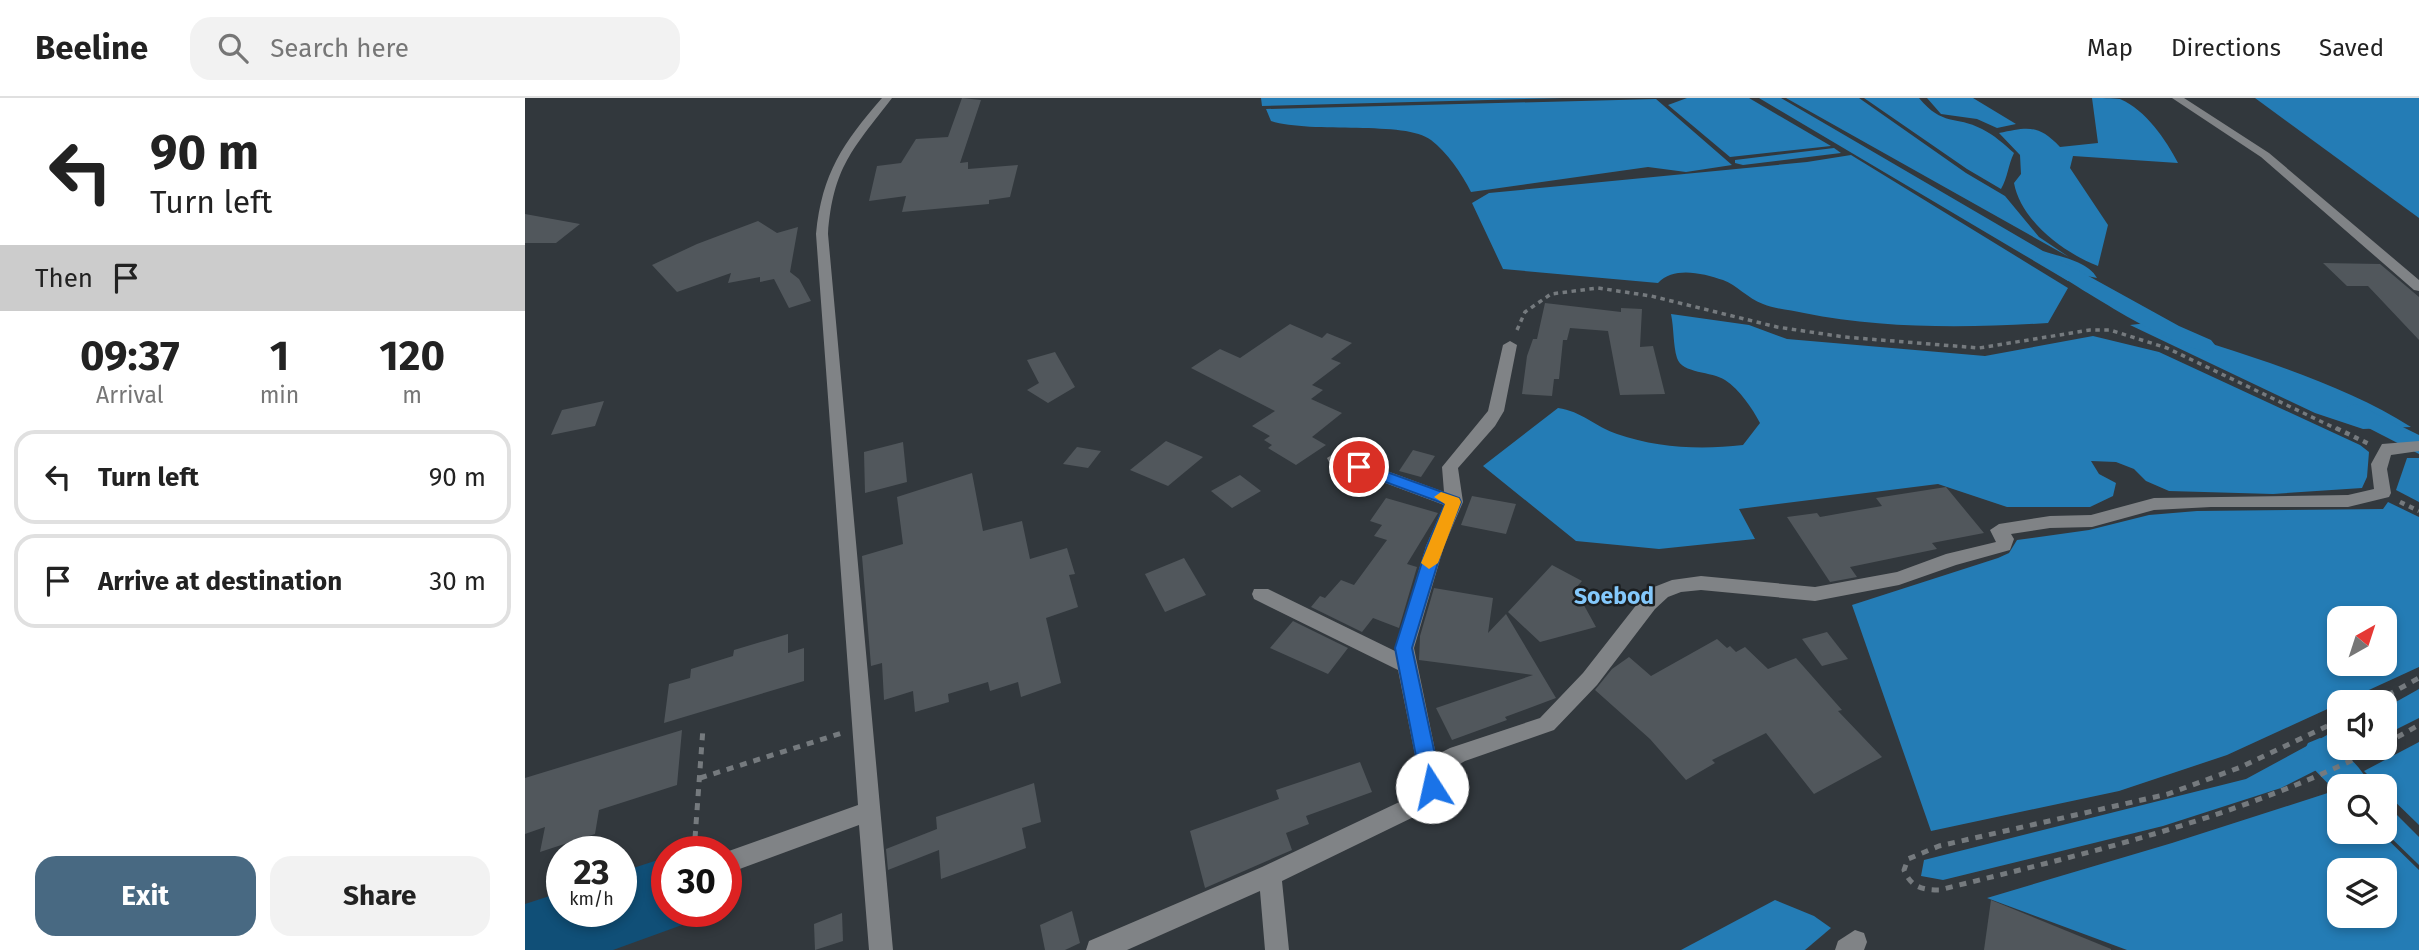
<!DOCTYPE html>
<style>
body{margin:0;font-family:"Fira Sans",sans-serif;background:#f2f2f2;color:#222;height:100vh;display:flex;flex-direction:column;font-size:26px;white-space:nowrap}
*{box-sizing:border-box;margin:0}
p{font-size:23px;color:#767676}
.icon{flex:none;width:38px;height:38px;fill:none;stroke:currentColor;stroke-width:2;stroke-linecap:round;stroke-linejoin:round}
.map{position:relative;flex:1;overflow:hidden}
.side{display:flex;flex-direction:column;background:#fff;width:525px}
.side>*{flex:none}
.banner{background:#fff;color:#222;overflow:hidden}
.needle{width:46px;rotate:39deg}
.fabs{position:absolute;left:1802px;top:508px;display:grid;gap:14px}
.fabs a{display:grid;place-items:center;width:70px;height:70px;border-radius:14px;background:#fff;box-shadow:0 4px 10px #0003;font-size:35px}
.speed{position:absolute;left:21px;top:738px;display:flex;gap:14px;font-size:35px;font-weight:700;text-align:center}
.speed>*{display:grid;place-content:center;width:91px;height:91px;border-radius:50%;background:#fff;box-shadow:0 4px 10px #0003;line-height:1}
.speed small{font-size:18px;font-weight:400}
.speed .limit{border:10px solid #d22;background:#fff;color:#111}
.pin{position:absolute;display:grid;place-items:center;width:60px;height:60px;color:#fff;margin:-30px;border:4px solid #fff;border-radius:50%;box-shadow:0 2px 7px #0007}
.me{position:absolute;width:77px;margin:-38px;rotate:350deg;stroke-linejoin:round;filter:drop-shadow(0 0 5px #0008)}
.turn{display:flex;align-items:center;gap:24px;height:147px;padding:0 35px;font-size:32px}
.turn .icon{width:91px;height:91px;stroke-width:2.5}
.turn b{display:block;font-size:49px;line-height:60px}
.then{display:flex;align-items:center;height:66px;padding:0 35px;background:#0003;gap:14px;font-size:26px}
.eta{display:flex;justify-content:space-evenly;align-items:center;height:119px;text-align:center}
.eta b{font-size:42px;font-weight:700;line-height:49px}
.cta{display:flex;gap:14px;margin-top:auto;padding:14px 35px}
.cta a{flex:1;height:80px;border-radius:21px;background:#486982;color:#fff;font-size:28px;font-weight:700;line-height:80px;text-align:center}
.cta a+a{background:#f2f2f2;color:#222}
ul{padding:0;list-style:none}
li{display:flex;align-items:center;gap:21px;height:94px;margin:0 14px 10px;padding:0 21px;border:4px solid #e0e0e0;border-radius:21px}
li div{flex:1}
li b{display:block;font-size:26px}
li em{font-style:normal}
header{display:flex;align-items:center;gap:42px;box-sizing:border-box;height:98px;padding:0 35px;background:#fff;border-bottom:2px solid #e0e0e0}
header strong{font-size:33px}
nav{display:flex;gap:38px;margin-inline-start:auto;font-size:24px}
.search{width:490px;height:63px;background:#f2f2f2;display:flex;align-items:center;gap:18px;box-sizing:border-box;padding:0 24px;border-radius:21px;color:#767676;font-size:26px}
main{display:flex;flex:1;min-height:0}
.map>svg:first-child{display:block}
</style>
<header>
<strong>Beeline</strong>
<div class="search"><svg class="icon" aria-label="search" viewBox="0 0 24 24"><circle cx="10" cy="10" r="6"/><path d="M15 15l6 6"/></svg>Search here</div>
<nav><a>Map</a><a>Directions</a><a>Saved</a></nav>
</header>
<main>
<section class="side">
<div class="banner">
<div class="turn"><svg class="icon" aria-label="left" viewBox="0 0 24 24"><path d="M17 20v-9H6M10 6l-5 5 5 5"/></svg><div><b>90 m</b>Turn left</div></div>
<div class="then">Then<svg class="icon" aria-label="arrive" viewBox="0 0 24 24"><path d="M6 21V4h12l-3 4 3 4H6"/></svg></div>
</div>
<div class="eta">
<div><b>09:37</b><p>Arrival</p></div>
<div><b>1</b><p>min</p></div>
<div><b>120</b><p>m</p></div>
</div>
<ul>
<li><svg class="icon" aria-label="left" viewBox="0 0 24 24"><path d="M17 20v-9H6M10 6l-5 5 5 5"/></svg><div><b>Turn left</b></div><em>90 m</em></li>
<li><svg class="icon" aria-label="arrive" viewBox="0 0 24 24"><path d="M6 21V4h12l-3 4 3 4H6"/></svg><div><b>Arrive at destination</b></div><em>30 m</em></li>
</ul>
<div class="cta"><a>Exit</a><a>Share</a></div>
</section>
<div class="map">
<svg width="1894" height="852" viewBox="0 0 1894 852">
<rect width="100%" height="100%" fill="#32383d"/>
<!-- green -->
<path fill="#104f77" d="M142,759V814H159L157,827L88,852H0V806L37,794V814H96V774Z"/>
<!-- water -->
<g fill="#247cb5" fill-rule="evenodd">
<path d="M736,0H1038L737,8Z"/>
<path d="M1162,0H1224L1306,48L1205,59L1143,7Z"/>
<path d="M1234,0H1256L1518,153C1535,159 1563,163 1572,180L1557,177L1543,183Z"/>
<path d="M1261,0H1334L1441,75L1480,98L1514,139L1544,159Z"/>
<path d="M1339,0H1394C1418,29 1430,17 1457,31C1469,37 1479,46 1489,55C1483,67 1483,79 1476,91L1442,71Z"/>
<path d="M1402,0H1448L1491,26L1472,30L1452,21L1416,16Z"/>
<path d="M1567,0C1575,0 1588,0 1595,1C1621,12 1641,42 1653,65L1548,58L1545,70L1583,127L1573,168C1539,155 1496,123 1489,85L1496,76L1495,57L1474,35C1503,29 1513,26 1535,49L1573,45Z"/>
<path d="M1730,0H1894V120Z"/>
<path d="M1131,1L1207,67L1161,74L1123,69L946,94C937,76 922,54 906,42C881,22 787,36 746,23L741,11Z"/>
<path d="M1309,50L1316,55L1218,67L1210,65V62Z"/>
<path d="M1326,57L1543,190L1523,225C1443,230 1358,231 1279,215C1266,212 1250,211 1238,206C1222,200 1212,187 1198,182C1177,175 1149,168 1133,185L978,171L947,105L964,95L1282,64Z"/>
<path d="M1146,216L1224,227L1262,241L1460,258L1568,238L1634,254L1835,347L1844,354L1842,379L1837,390L1748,396L1644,393L1621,383L1609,371L1591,364L1566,363L1574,376L1591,385L1588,398L1565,409H1482L1413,386L1214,411L1230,441L1134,451L1051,443L958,368L1033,310C1056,313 1071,329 1092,336C1132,350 1176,352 1218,347L1235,325C1227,310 1215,292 1200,282C1187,273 1157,276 1152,260C1148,247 1149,230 1146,216Z"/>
<path d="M1622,225C1707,253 1811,281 1886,329L1838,331L1790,315L1605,227Z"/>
<path d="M1882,360H1894V404L1871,392Z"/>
<path d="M1863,404L1894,419V569L1702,657L1594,693L1406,733L1327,507L1473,460L1484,455L1492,442L1564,432L1624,417L1672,413L1858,411ZM1815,520H1860V565H1815Z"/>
<path d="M1894,591V620L1860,637V610Z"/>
<path d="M1815,630V649H1837L1756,690L1638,728L1418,782L1396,778L1399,762L1721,681Z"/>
<path d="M1894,644V727L1860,694V688H1854L1839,673Z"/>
<path d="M1812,692L1815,694V733H1854L1894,772V852H1602L1462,800L1647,745ZM1815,772H1860V817H1815Z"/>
<path d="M1860,705L1894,739V767L1859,733Z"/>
<path d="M1250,802L1289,818L1306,830L1280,852H1156Z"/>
</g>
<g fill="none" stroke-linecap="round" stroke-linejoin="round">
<!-- canal -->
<g fill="#247cb5" fill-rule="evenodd">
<path d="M1520,154L1654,228L1686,242L1690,247L1686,252C1658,259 1543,182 1513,164L1510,160L1513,156Z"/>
<path d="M1831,306L1894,337V356L1822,319L1819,314L1822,309Z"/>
<path d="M1795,640C1815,647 1836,669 1846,688H1815V698L1783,665L1778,655L1783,645Z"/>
</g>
</g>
<!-- building -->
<g fill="#51575c">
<path d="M437,0L456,2L435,65L443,64V71L493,67L485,99L464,102V106L377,114L381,98L344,103L352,68L376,65L391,41L423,39Z"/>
<path d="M0,116L55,126L31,145H0Z"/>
<path d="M233,123L252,135L273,129L265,174L274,181L286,203L264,210L249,181L235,184V179L203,185L206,175L152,194L127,167L172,146Z"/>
<path d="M1798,165L1855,166L1894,199V242L1843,188H1822Z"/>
<path d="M1020,205L1096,214V210L1117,211L1115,249L1128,248L1140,296L1095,297L1083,233L1045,230L1042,242H1038L1034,281H1029L1027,298L997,296L1002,258L1008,241H1012Z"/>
<path d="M765,226L797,240L802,235L827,245L806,261L816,265L787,287L798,292L786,301L817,315L787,339L801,347L771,367L743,350L747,347L739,342L745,338L727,328L750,313L666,270L695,251L715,260Z"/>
<path d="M530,254L550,289L523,305L502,292L514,285L502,262Z"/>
<path d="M79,303L70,328L26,337L37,312Z"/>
<path d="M641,343L678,359L643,388L605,372Z"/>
<path d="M378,344L382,384L340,395L339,354Z"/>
<path d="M552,349L576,353L563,370L538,366Z"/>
<path d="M888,352L910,358L896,379L874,373Z"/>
<path d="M447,375L458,433L497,423L505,461L542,450L550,476L544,477L553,509L521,520L536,585L496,599L493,584L465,593L463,584L423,596L424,604L390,614L388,593L359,602L357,565L346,568L337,458L378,446L372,399Z"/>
<path d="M715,377L736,393L707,410L686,393Z"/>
<path d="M1421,389L1459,435L1407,445L1412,451L1325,469L1332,479L1305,484L1262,419L1292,415L1295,419L1357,408L1351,400Z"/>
<path d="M947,398L991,406L981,436L936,427Z"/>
<path d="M861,400L913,415L882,466L892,469L874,530L848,520L837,534L786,509L795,498L800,500L816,482L829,487L862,442L849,438L857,427L845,423Z"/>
<path d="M659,460L681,497L640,514L620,476Z"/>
<path d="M1027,467L1057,483L1050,491L1071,529L1015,544L983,514Z"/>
<path d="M909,490L968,500L963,535L981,516L1031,600L980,619L982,622L927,642L911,610L1008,577L894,562L895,538Z"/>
<path d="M768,523L823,550L803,576L745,550Z"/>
<path d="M1302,534L1323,561L1297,568L1277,541Z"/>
<path d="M263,536V555L279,550V583L139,625L144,586L165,580L166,571L208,558L209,552Z"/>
<path d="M1192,541L1202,550L1205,548L1211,554L1220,549L1243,571L1271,560L1317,612L1313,613L1357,659L1289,696L1241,635L1187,662L1190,665L1161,682L1125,641L1070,592L1087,571L1104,559L1126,578Z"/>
<path d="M157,632L152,687L74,712L70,736L15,754L20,729L0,736V680Z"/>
<path d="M835,664L847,694L781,718L784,726L761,735L767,752L680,790L665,733L754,701L751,692Z"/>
<path d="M509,685L516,724L497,730L501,750L416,781L414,752L363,772L361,751L412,731L411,719Z"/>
<path d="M1466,802L1586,851V852H1459Z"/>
<path d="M547,813L555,845L540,852H520L515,827Z"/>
<path d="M317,815L318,843L290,852L289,826Z"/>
</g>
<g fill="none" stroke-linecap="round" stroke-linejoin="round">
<!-- path-far2 -->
<path stroke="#757a7e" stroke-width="3.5" stroke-dasharray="4.5 4.5" stroke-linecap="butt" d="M992,232L1000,214L1026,196L1073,190L1126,198L1252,229L1319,239L1454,250L1565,232H1585L1642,250L1814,332"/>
<!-- path-far1 -->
<g stroke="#757a7e" stroke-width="4.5" stroke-dasharray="5 5" stroke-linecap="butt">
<path d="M1811,330L1844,346"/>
<path d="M1875,404L1894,413"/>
</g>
<!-- path -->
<g stroke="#757a7e" stroke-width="5" stroke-dasharray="7 7" stroke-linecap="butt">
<path d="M1850,604L1894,580"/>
<path d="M1815,622L1716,669L1643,696L1414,748L1383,761L1379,772C1386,789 1397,792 1414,792C1567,754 1712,721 1854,649"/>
<path d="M1860,646L1894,627"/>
<path d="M175,680L317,635"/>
<path d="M169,754L178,630"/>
</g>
<!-- minor -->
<g fill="#808386" fill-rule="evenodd">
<path d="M357,0H367C328,51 308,69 303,136L368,852H344L334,727L201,776V754L333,707L291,136C297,75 318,45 357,0Z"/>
<path d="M1647,0H1659L1744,55L1894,182V193L1889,192L1736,59Z"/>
<path d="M985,243L992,247L979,313L970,328L933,370L938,404L919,448L889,550L911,657L925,650L1015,620L1058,575L1116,501L1129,489L1147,482L1176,478L1290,489L1372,474L1421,456L1471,444L1465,432L1474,426L1525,418L1566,417L1629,400L1823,397L1849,391L1846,366L1857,346L1894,343V353L1866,357L1862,371L1866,395L1864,399L1823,409H1686L1629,412L1567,429L1525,430L1486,436L1489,441L1485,452L1431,467L1374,487L1290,503L1176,492L1156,494L1143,499L1130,511L1072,587L1029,632L940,663L916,677L918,689L903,712L757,783L764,852H740L735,793L602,852H561L564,843L737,769L887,698L896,687L873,572L729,501L727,496L729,491H743L870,553L901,448L919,407L804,364L802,360L810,355L816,356L919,394L917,369L963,313L978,247Z"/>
<path d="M1330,832L1339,835L1342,844L1339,852H1310L1313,843Z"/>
</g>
</g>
<!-- route -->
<path fill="#1a73e8" stroke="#114b97" stroke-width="2" d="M834,364L934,400L936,404L918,448L887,550L917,689L914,695L907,698L900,695L897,689L870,550L902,448L920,406L828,372L826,369Z"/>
<!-- slow -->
<path fill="#f59e0b" d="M916,394L934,400L936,404L913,465L904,471L896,465L920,406L909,399Z"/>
<g text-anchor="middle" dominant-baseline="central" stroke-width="5" stroke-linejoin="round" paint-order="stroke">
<!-- neighbourhood labels -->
<g font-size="23" font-weight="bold" fill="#84c8fb" stroke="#1c1f21">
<text x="1089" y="498">Soebod</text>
</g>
</g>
</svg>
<div class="fabs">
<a><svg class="needle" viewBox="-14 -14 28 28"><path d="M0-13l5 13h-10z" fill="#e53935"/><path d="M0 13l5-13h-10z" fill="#767676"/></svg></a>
<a><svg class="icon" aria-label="sound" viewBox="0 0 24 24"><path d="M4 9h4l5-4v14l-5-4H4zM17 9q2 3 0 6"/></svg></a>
<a><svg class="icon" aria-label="search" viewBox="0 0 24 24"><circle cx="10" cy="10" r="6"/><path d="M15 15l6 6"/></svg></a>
<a><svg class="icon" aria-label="layers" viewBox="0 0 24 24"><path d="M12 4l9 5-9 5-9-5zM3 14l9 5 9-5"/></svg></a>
</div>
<div class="speed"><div>23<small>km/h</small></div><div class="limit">30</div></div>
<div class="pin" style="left:834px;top:369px;background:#d93025"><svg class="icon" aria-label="arrive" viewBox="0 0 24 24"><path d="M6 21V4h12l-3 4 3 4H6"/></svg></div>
<svg class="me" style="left:907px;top:689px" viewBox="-20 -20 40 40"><circle r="19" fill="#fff"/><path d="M0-13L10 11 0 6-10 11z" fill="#1a73e8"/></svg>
</div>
</main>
